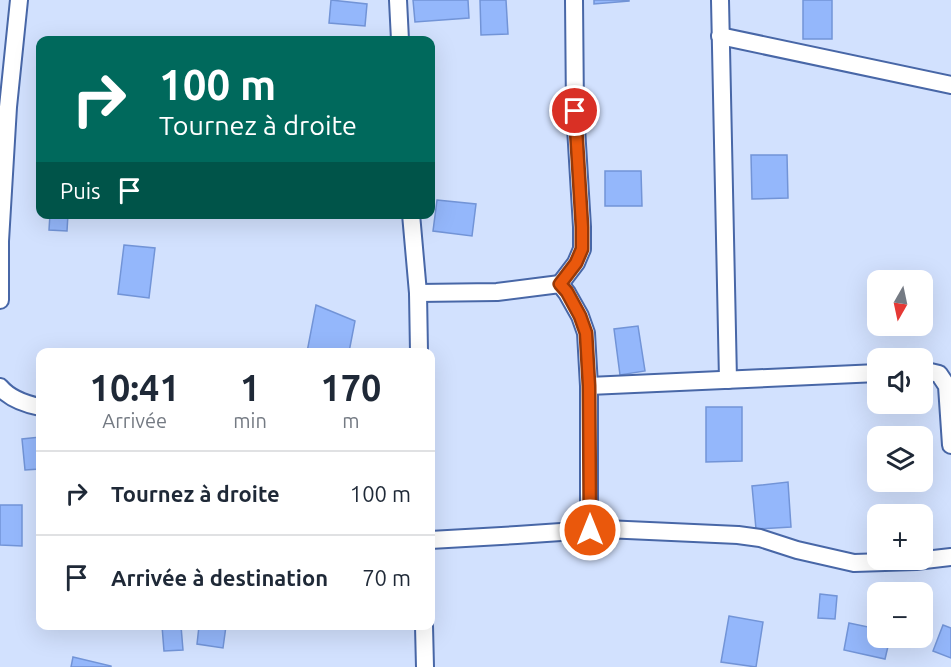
<!DOCTYPE html>
<html lang="fr">
<meta charset="utf-8">
<style>
body{margin:0;font-family:Ubuntu,sans-serif;background:#f2f2f3;color:#1f2937;height:100vh;display:flex;flex-direction:column;font-size:22px;white-space:nowrap}
*{box-sizing:border-box;margin:0}
p{font-size:20px;color:#747a83}
.icon{flex:none;width:33px;height:33px;fill:none;stroke:currentColor;stroke-width:2;stroke-linecap:round;stroke-linejoin:round}
.map{position:relative;flex:1;overflow:hidden}
.side{position:absolute;left:36px;top:348px;width:399px;height:282px;display:flex;flex-direction:column;background:#fff;border-radius:12px;box-shadow:0 6px 24px #0002}
.side>*{flex:none}
.guide{position:absolute;left:36px;top:36px;width:399px;height:183px;border-radius:12px;box-shadow:0 6px 24px #0002;background:#00695c;color:#fff;overflow:hidden}
.needle{width:39px;rotate:189deg}
.tools{position:absolute;left:867px;top:270px;display:grid;gap:12px}
.tools a{display:grid;place-items:center;width:66px;height:66px;border-radius:12px;background:#fff;box-shadow:0 6px 24px #0002;font-size:30px}
.pin{position:absolute;display:grid;place-items:center;width:51px;height:51px;color:#fff;margin:-26px;border:3px solid #fff;border-radius:50%;box-shadow:0 2px 6px #0007}
.me{position:absolute;width:66px;margin:-33px;rotate:0deg;stroke-linejoin:round;filter:drop-shadow(0 0 4px #0008)}
.turn{display:flex;align-items:center;gap:21px;height:126px;padding:0 24px;font-size:27px}
.turn .icon{width:78px;height:78px;stroke-width:2.5}
.turn b{display:block;font-size:42px;line-height:51px}
.then{display:flex;align-items:center;height:57px;padding:0 24px;background:#0003;gap:12px;font-size:22px}
.eta{display:flex;justify-content:space-evenly;align-items:center;height:102px;text-align:center}
.eta b{font-size:36px;font-weight:600;line-height:42px}
ul{padding:0;list-style:none}
li{display:flex;align-items:center;gap:18px;height:84px;padding:0 24px;border-top:2px solid #e0e1e3}
li div{flex:1}
li b{display:block;font-size:22px}
li em{font-style:normal}
.map>svg:first-child{display:block}
</style>
<div class="map">
<svg width="951" height="667" viewBox="0 0 951 667">
<rect width="100%" height="100%" fill="#d2e1fe"/>
<!-- building -->
<g fill="#94b7fb" stroke="#7294d7" stroke-width="1.5">
<path d="M331,0L367,4L365,26L329,23Z"/>
<path d="M413,0H468L469,18L415,22Z"/>
<path d="M480,0H506L508,34L481,35Z"/>
<path d="M594,0H629V1L594,4Z"/>
<rect x="803" y="0" width="29" height="39"/>
<path d="M751,155H787L788,198L752,199Z"/>
<path d="M605,171H641L642,206H605Z"/>
<path d="M437,200L476,204L472,236L433,231Z"/>
<path d="M50,214H68L67,231L49,230Z"/>
<path d="M124,245L155,248L149,298L118,294Z"/>
<path d="M316,305L355,321L349,352H307Z"/>
<path d="M638,326L645,371L620,375L614,329Z"/>
<path d="M40,362V396L37,395Z"/>
<path d="M706,407H742V461L706,462Z"/>
<path d="M40,437V469L25,470L22,439Z"/>
<path d="M788,482L791,527L756,529L752,486Z"/>
<path d="M0,505H22V546L0,545Z"/>
<path d="M820,594L837,596L835,619L818,618Z"/>
<path d="M729,616L763,622L756,667L721,662Z"/>
<path d="M849,623L878,629V638H890L885,659L844,650Z"/>
<path d="M943,625L951,628V658L933,651Z"/>
<path d="M162,626H181L183,650L164,651Z"/>
<path d="M199,626H226L223,648L197,644Z"/>
<path d="M73,657L111,666V667H71Z"/>
</g>
<g fill="none" stroke-linecap="round" stroke-linejoin="round">
<defs>
<g id="street">
<path d="M398,0L400,40"/>
<path d="M720,0L728,380"/>
<path d="M720,36L951,85"/>
<path d="M411,214L418,293L419,352"/>
<path d="M560,284L576,263L582,249V227L575,111L574,0"/>
<path d="M418,293L497,292L560,284L567,293L580,316L586,333L589,386V530"/>
<path d="M0,300V241L8,107L19,0"/>
<path d="M922,370L939,374L947,386L951,445"/>
<path d="M589,386L878,373"/>
<path d="M0,387C10,399 25,404 40,407"/>
<path d="M430,540L517,535L605,529L738,535L760,538L797,550L854,563L916,561L951,557"/>
<path d="M424,626L425,667"/>
</g>
</defs>
<!-- street casing -->
<use href="#street" stroke="#4867a7" stroke-width="20"/>
<!-- street -->
<use href="#street" stroke="#fff" stroke-width="16"/>
</g>
<g fill="none" stroke-linecap="round" stroke-linejoin="round">
<defs>
<path id="route" d="M575,111L582,227V249L576,263L560,284L567,292L580,316L586,333L589,386L590,530"/>
</defs>
<!-- route casing -->
<use href="#route" stroke="#983908" stroke-width="15"/>
<!-- route -->
<use href="#route" stroke="#ea580c" stroke-width="10"/>
</g>
</svg>
<div class="tools">
<a><svg class="needle" viewBox="-14 -14 28 28"><path d="M0-13l5 13h-10z" fill="#e53935"/><path d="M0 13l5-13h-10z" fill="#747a83"/></svg></a>
<a><svg class="icon" aria-label="sound" viewBox="0 0 24 24"><path d="M4 9h4l5-4v14l-5-4H4zM17 9q2 3 0 6"/></svg></a>
<a><svg class="icon" aria-label="layers" viewBox="0 0 24 24"><path d="M12 4l9 5-9 5-9-5zM3 14l9 5 9-5"/></svg></a>
<a>+</a>
<a>−</a>
</div>
<div class="pin" style="left:575px;top:111px;background:#d93025"><svg class="icon" aria-label="arrive" viewBox="0 0 24 24"><path d="M6 21V4h12l-3 4 3 4H6"/></svg></div>
<svg class="me" style="left:590px;top:530px" viewBox="-20 -20 40 40"><circle r="17" fill="#ea580c" stroke="#fff" stroke-width="3"/><path d="M0-11L8 9 0 5-8 9z" fill="#fff"/></svg>
<div class="guide">
<div class="turn"><svg class="icon" aria-label="right" viewBox="0 0 24 24"><path d="M7 20v-9h11M14 6l5 5-5 5"/></svg><div><b>100 m</b>Tournez à droite</div></div>
<div class="then">Puis<svg class="icon" aria-label="arrive" viewBox="0 0 24 24"><path d="M6 21V4h12l-3 4 3 4H6"/></svg></div>
</div>
<section class="side">
<div class="eta">
<div><b>10:41</b><p>Arrivée</p></div>
<div><b>1</b><p>min</p></div>
<div><b>170</b><p>m</p></div>
</div>
<ul>
<li><svg class="icon" aria-label="right" viewBox="0 0 24 24"><path d="M7 20v-9h11M14 6l5 5-5 5"/></svg><div><b>Tournez à droite</b></div><em>100 m</em></li>
<li><svg class="icon" aria-label="arrive" viewBox="0 0 24 24"><path d="M6 21V4h12l-3 4 3 4H6"/></svg><div><b>Arrivée à destination</b></div><em>70 m</em></li>
</ul>
</section>
</div>
